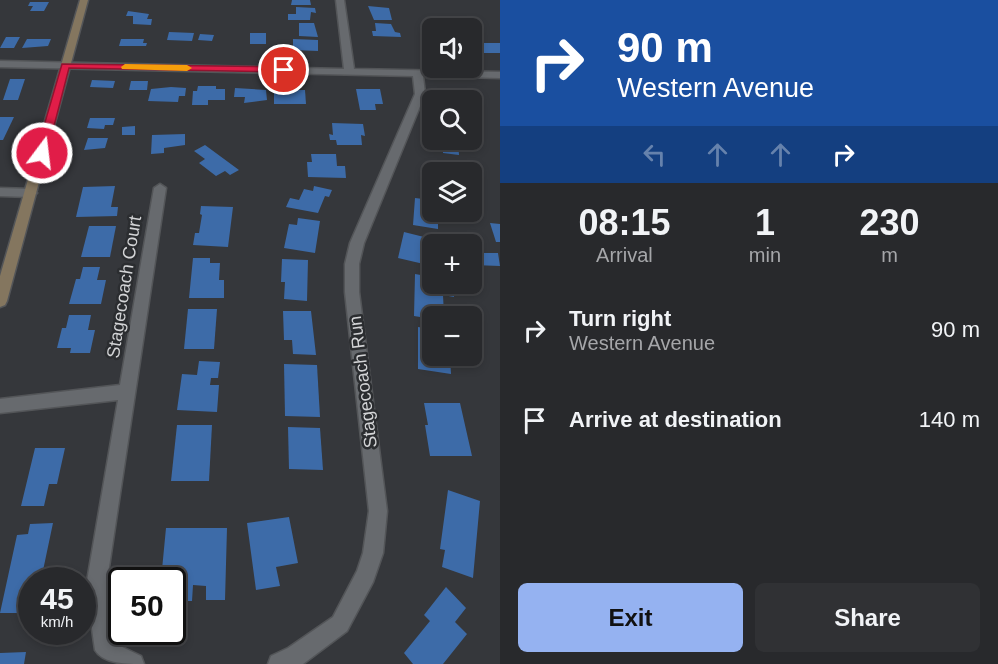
<!DOCTYPE html>
<meta charset="utf-8">
<style>
body{margin:0;font-family:Helvetica,sans-serif;background:#303134;color:#f1f3f6;height:100vh;display:flex;flex-direction:column;font-size:22px;white-space:nowrap}
*{box-sizing:border-box;margin:0}
p{font-size:20px;color:#a5a6a9}
.icon{flex:none;width:33px;height:33px;fill:none;stroke:currentColor;stroke-width:2;stroke-linecap:round;stroke-linejoin:round}
.map{position:relative;flex:1;overflow:hidden}
.details{display:flex;flex-direction:column;background:#28292c;width:498px}
.details>*{flex:none}
.top-card{background:#1a4fa0;color:#fff;overflow:hidden}
.controls{position:absolute;left:422px;top:18px;display:grid;gap:12px}
.controls a{display:grid;place-items:center;width:60px;height:60px;border-radius:9px;background:#28292c;box-shadow:0 3px 9px #0003,0 0 0 2px #444548;font-size:30px}
.speed{position:absolute;left:18px;top:567px;display:flex;gap:12px;font-size:30px;font-weight:700;text-align:center}
.speed>*{display:grid;place-content:center;width:78px;height:78px;border-radius:50%;background:#28292c;box-shadow:0 3px 9px #0003,0 0 0 2px #444548;line-height:1}
.speed small{font-size:15px;font-weight:400}
.speed .limit{border:3px solid #111;border-radius:9px;background:#fff;color:#111}
.pin{position:absolute;display:grid;place-items:center;width:51px;height:51px;color:#fff;margin:-26px;border:3px solid #fff;border-radius:50%;box-shadow:0 2px 6px #0007}
.me{position:absolute;width:66px;margin:-33px;rotate:15deg;stroke-linejoin:round;filter:drop-shadow(0 0 4px #0008)}
.turn{display:flex;align-items:center;gap:21px;height:126px;padding:0 18px;font-size:27px}
.turn .icon{width:78px;height:78px;stroke-width:2.5}
.turn b{display:block;font-size:42px;line-height:51px}
.lanes{display:flex;align-items:center;height:57px;padding:0 18px;background:#0003;justify-content:center;gap:30px;direction:ltr}
.lanes .off{opacity:.35}
.eta{display:flex;justify-content:space-evenly;align-items:center;height:102px;text-align:center}
.eta b{font-size:36px;font-weight:600;line-height:42px}
.action{display:flex;gap:12px;margin-top:auto;padding:12px 18px}
.action a{flex:1;height:69px;border-radius:9px;background:#95b2f1;color:#111;font-size:24px;font-weight:600;line-height:69px;text-align:center}
.action a+a{background:#303134;color:#f1f3f6}
ul{padding:0;list-style:none}
li{display:flex;align-items:center;gap:18px;height:90px;padding:0 18px}
li div{flex:1}
li b{display:block;font-size:22px}
li em{font-style:normal}
main{display:flex;flex:1;min-height:0}
.map>svg:first-child{display:block}
</style>
<main>
<div class="map">
<svg width="500" height="664" viewBox="0 0 500 664">
<rect width="100%" height="100%" fill="#35373b"/>
<!-- building -->
<g fill="#3d6ba8">
<path d="M292,0H310L311,5H291Z"/>
<path d="M30,2H49L44,11H30L33,6H28Z"/>
<path d="M368,6L389,8L392,20H374Z"/>
<path d="M296,7L315,8L316,13L311,12L310,20H288V14H296Z"/>
<path d="M128,11L149,14L147,19H152L151,25L133,24V16H126Z"/>
<path d="M299,23H314L318,37L299,36Z"/>
<path d="M375,23L391,24L395,32L400,33L401,37L373,36L372,31H376Z"/>
<path d="M169,32L194,33L192,41L167,40Z"/>
<rect x="250" y="33" width="16" height="11"/>
<path d="M200,34L214,35L212,41L198,40Z"/>
<path d="M6,37H20L14,48H0Z"/>
<path d="M27,39H51L48,46L22,48Z"/>
<path d="M121,39H144L143,43H147L146,46H119Z"/>
<path d="M293,39L318,40V51L293,50Z"/>
<path d="M474,43H500V53H478Z"/>
<path d="M10,79H25L18,100H3Z"/>
<path d="M92,80L115,81L113,88L90,87Z"/>
<path d="M131,81H148L147,90H129Z"/>
<path d="M198,86H216V89H225V100H208V105H192L193,91H197Z"/>
<path d="M171,87L186,88L185,96H179L178,102L148,101L151,89Z"/>
<path d="M235,88L266,90L267,100L244,103L245,97H234Z"/>
<path d="M356,89H380L383,104H375L376,110H360Z"/>
<path d="M274,90H305L306,104H274Z"/>
<path d="M458,92L479,94L482,109L471,108V100H459Z"/>
<path d="M0,117H14L3,140H0Z"/>
<path d="M90,118H115L113,125H105L104,129L87,128Z"/>
<path d="M332,123L363,124L365,136L361,135L362,145H337L336,140H330L329,134L333,135Z"/>
<path d="M135,126V135H122V127Z"/>
<path d="M185,134V145L164,148V153L151,154L152,135Z"/>
<path d="M88,138H108L105,148L84,150Z"/>
<path d="M443,140L458,142L459,155L443,153Z"/>
<path d="M205,145L239,170L230,175L225,171L216,176L199,163L205,159L194,151Z"/>
<path d="M311,154H336L337,166H345L346,178L308,177L307,162H312Z"/>
<path d="M427,165L449,170L448,172H432V189L422,187Z"/>
<path d="M115,186L111,207H118L117,216L76,217L83,187Z"/>
<path d="M314,186L332,190L329,197L325,196L318,213L286,207L290,198L299,200L304,189L313,191Z"/>
<path d="M415,198L432,200V212H438V229L413,225Z"/>
<path d="M201,206L233,207L228,247L193,245L195,233H199L202,215L200,214Z"/>
<path d="M298,218L320,221L315,253L284,248L289,224L297,225Z"/>
<path d="M490,223L500,224V242H496Z"/>
<path d="M89,226H116L110,257H81Z"/>
<path d="M404,232L432,239L428,265L398,258Z"/>
<path d="M471,253H498L500,266L473,265Z"/>
<path d="M193,258H210V263H220L219,280H224V298H189Z"/>
<path d="M282,259L308,260L307,301L284,299L285,282H281Z"/>
<path d="M83,267H100L97,280H106L101,304H69L76,279H80Z"/>
<path d="M415,274L432,277V284L453,287L454,297L443,295L444,316H432V319L414,316Z"/>
<path d="M188,309H217L214,349H184Z"/>
<path d="M283,311H311L316,355L293,354L292,340H284Z"/>
<path d="M69,315H91L88,330H95L90,353H70L71,348H57L62,328H66Z"/>
<path d="M418,327L432,329V356H450L451,374L418,369Z"/>
<path d="M199,361L220,362L218,378H211L210,385H219L217,412L177,410L182,374L197,375Z"/>
<path d="M284,364L317,365L320,417L285,416Z"/>
<path d="M424,403H460L472,456H430L425,425H428Z"/>
<path d="M177,425H212L209,481H171Z"/>
<path d="M288,427L320,428L323,470L289,469Z"/>
<path d="M35,448H65L57,484H49L44,506H21Z"/>
<path d="M448,490L480,501L473,578L442,567L445,550L440,549Z"/>
<path d="M289,517L298,563L276,567L280,586L256,590L247,523Z"/>
<path d="M53,523L41,580H32V600H23L20,613H0L17,535L28,534L30,524Z"/>
<path d="M166,528H227L225,600H206V586L193,585L192,601H172V580H161Z"/>
<path d="M446,587L466,608L455,622L467,634L443,664H413L404,653L430,621L424,615Z"/>
<path d="M26,652L24,664H0V653Z"/>
</g>
<g fill="none" stroke-linecap="round" stroke-linejoin="round">
<defs>
<g id="minor">
<path d="M336,0H344L354,69L500,72V78L423,76L425,94L364,243L359,264V292L387,511L383,553L373,582L347,631L303,664H268L271,656L288,648L333,617L357,571L363,553L369,511L345,292V264L350,243L415,94L413,76L0,67V61L344,69Z"/>
<path d="M160,184L166,188L106,587L116,644L141,656L144,664C127,664 103,664 95,650L86,587L118,400L0,413V399L120,385L154,188Z"/>
<path d="M0,188L31,189L37,193L31,197L0,196Z"/>
</g>
<path id="secondary" d="M80,0H88L7,301L5,305L0,307V276Z"/>
</defs>
<!-- minor casing -->
<use href="#minor" stroke="#535558" stroke-width="3"/>
<!-- secondary casing -->
<use href="#secondary" stroke="#535558" stroke-width="3"/>
<!-- minor -->
<use href="#minor" fill="#676a6e" fill-rule="evenodd"/>
<!-- secondary -->
<use href="#secondary" fill="#84765f" fill-rule="evenodd"/>
</g>
<!-- route -->
<path fill="#e11d48" stroke="#92132f" stroke-width="1.5" d="M62,64L284,67L288,70L284,72L69,68L47,153L42,156L36,153Z"/>
<!-- slow -->
<path fill="#f59e0b" d="M125,64L187,65L192,68L187,71L122,69L121,67Z"/>
<g text-anchor="middle" dominant-baseline="central" stroke-width="5" stroke-linejoin="round" paint-order="stroke">
<!-- street labels -->
<g font-size="18" fill="#d3d4d6" stroke="#2b2d30">
<text transform="translate(124 287) rotate(-81)">Stagecoach Court</text>
<text transform="translate(363 382) rotate(-97)">Stagecoach Run</text>
</g>
</g>
</svg>
<div class="controls">
<a><svg class="icon" aria-label="sound" viewBox="0 0 24 24"><path d="M4 9h4l5-4v14l-5-4H4zM17 9q2 3 0 6"/></svg></a>
<a><svg class="icon" aria-label="search" viewBox="0 0 24 24"><circle cx="10" cy="10" r="6"/><path d="M15 15l6 6"/></svg></a>
<a><svg class="icon" aria-label="layers" viewBox="0 0 24 24"><path d="M12 4l9 5-9 5-9-5zM3 14l9 5 9-5"/></svg></a>
<a>+</a>
<a>−</a>
</div>
<div class="speed"><div>45<small>km/h</small></div><div class="limit">50</div></div>
<div class="pin" style="left:284px;top:70px;background:#d93025"><svg class="icon" aria-label="arrive" viewBox="0 0 24 24"><path d="M6 21V4h12l-3 4 3 4H6"/></svg></div>
<svg class="me" style="left:42px;top:153px" viewBox="-20 -20 40 40"><circle r="17" fill="#e11d48" stroke="#fff" stroke-width="3"/><path d="M0-11L8 9 0 5-8 9z" fill="#fff"/></svg>
</div>
<section class="details">
<div class="top-card">
<div class="turn"><svg class="icon" aria-label="right" viewBox="0 0 24 24"><path d="M7 20v-9h11M14 6l5 5-5 5"/></svg><div><b>90 m</b>Western Avenue</div></div>
<div class="lanes"><svg class="icon off" aria-label="left" viewBox="0 0 24 24"><path d="M17 20v-9H6M10 6l-5 5 5 5"/></svg><svg class="icon off" aria-label="ahead" viewBox="0 0 24 24"><path d="M12 20V5M6 11l6-6 6 6"/></svg><svg class="icon off" aria-label="ahead" viewBox="0 0 24 24"><path d="M12 20V5M6 11l6-6 6 6"/></svg><svg class="icon" aria-label="right" viewBox="0 0 24 24"><path d="M7 20v-9h11M14 6l5 5-5 5"/></svg></div>
</div>
<div class="eta">
<div><b>08:15</b><p>Arrival</p></div>
<div><b>1</b><p>min</p></div>
<div><b>230</b><p>m</p></div>
</div>
<ul>
<li><svg class="icon" aria-label="right" viewBox="0 0 24 24"><path d="M7 20v-9h11M14 6l5 5-5 5"/></svg><div><b>Turn right</b><p>Western Avenue</p></div><em>90 m</em></li>
<li><svg class="icon" aria-label="arrive" viewBox="0 0 24 24"><path d="M6 21V4h12l-3 4 3 4H6"/></svg><div><b>Arrive at destination</b></div><em>140 m</em></li>
</ul>
<div class="action"><a>Exit</a><a>Share</a></div>
</section>
</main>
